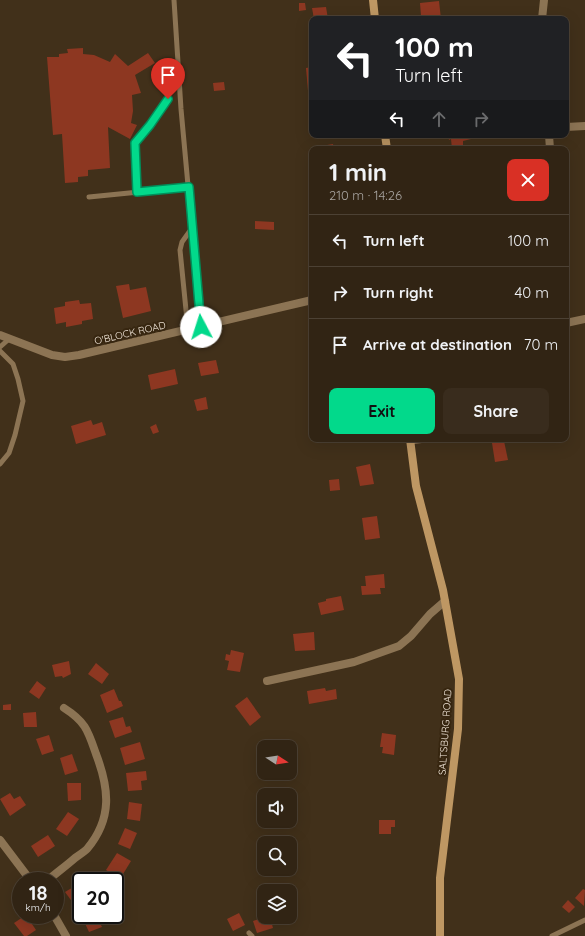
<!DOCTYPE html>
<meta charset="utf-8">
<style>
body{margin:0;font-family:Quicksand,sans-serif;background:#392c1d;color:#f1f3f6;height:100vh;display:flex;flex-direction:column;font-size:15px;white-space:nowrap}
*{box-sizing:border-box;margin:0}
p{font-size:13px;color:#a8a4a0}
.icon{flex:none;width:22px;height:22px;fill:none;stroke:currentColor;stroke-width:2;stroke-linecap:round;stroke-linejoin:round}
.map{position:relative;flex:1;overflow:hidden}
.sheet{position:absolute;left:309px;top:146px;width:260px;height:296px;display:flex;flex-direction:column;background:#312414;border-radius:8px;box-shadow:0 4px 16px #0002,0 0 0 1px #4c4134}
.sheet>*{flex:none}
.banner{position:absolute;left:309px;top:16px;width:260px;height:122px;border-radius:8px;box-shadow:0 4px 16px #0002,0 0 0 1px #4c4134;background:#202124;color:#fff;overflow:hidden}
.needle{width:26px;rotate:102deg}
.fabs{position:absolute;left:257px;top:740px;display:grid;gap:8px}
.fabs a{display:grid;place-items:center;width:40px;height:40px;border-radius:8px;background:#312414;box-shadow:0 4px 16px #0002,0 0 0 1px #4c4134;font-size:20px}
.speed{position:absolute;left:12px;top:872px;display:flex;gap:8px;font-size:20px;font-weight:700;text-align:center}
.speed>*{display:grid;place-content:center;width:52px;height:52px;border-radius:50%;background:#312414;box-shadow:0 4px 16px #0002,0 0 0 1px #4c4134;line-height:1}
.speed small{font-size:10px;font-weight:400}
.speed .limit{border:2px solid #111;border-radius:6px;background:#fff;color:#111}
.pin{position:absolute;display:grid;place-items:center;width:34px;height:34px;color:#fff;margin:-41px -17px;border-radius:50% 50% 50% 0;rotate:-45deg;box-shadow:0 0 4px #0007}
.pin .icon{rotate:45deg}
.me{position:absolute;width:44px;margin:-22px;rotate:355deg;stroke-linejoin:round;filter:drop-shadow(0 0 3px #0008)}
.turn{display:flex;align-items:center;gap:14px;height:84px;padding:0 20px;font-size:18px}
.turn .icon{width:52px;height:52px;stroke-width:2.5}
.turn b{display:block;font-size:28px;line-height:34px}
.lanes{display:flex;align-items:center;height:38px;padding:0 20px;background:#0003;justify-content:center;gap:20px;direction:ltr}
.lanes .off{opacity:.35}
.round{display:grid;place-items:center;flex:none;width:42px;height:42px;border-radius:8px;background:#392c1d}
.summary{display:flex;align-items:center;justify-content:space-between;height:68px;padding:0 20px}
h1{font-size:24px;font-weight:700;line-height:30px}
.action{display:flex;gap:8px;margin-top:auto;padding:8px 20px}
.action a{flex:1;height:46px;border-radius:8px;background:#02d98b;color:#111;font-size:16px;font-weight:700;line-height:46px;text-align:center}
.action a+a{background:#392c1d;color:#f1f3f6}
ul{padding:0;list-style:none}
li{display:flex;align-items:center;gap:12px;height:52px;padding:0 20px;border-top:1px solid #4c4134}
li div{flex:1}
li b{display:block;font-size:15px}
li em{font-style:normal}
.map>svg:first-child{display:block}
</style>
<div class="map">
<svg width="585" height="936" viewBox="0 0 585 936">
<rect width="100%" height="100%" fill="#41301a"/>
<!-- building -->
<g fill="#8d3721">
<path d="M439,1L441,19H427V15L421,16L420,3Z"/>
<path d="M299,3H305L306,10L299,11Z"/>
<path d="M326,7L328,19H314L312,8Z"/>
<path d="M83,48V54L94,55L110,62L115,54L128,66L148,53L155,63L135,75L141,93L132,95L133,111L131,123L137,125L130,139L108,127L110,168L88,170V176L78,177V182L65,183L62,134L53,135L47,57H59V54L68,53L67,49Z"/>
<path d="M312,67V91H308L306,68Z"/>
<path d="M224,82L225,90L214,91L213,83Z"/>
<path d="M448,135H470L471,139L463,141V148L452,149L451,139L449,140Z"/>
<path d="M333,144L334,149H322L321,146Z"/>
<path d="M255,221L274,222V230L255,229Z"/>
<path d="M129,284L130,290L146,287L151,311L123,318L116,286Z"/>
<path d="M79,300L80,304L91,303L93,319L82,321V324L66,327V322L56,324L54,308L65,306V302Z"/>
<path d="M216,360L219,373L201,376L198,363Z"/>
<path d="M175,369L178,384L151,390L148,375Z"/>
<path d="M206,397L208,409L197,411L194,400Z"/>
<path d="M91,420L93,425L102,422L106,435L76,444L71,426Z"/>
<path d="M156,424L159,432L153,434L150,427Z"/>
<path d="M504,441L508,460L495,462L492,443Z"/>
<path d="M370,464L374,484L360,486L356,467Z"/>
<path d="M339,479L340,490L330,491L329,480Z"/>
<path d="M377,516L380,538L365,540L362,518Z"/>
<path d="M384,574L385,588H380L381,594L362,595L361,586H366L365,576Z"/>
<path d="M341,596L344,610L321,615L318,603L326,601V599Z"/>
<path d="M314,632L315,650L295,651L293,634Z"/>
<path d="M231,650L244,653L240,672L227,670L229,661L225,660L226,654L230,655Z"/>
<path d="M69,661L71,674L63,678L62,676L55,677L52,665Z"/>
<path d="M96,663L109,674L102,684L88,674Z"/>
<path d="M37,681L46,688L39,699L29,692Z"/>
<path d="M325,688L326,691L336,689L337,699L309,704L307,691Z"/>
<path d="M114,689L119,701H121L123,706L107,713L100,695Z"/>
<path d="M247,697L261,717L250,726L235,706Z"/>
<path d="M11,704V710H3V705Z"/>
<path d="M36,712L37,727H24L23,713Z"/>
<path d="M123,717L126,727L130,726L132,732L115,738L109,721Z"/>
<path d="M382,733L396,735L394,755L382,753L383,747H380Z"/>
<path d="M49,735L54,751L42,755L36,739Z"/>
<path d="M140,742L145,759L125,765L120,748Z"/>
<path d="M72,754L78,771L65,775L60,758Z"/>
<path d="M146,771L147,780L141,781L142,790L128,791L126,773Z"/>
<path d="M67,783H81V800L68,801Z"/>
<path d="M10,793L14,799L20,796L26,805L10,816L0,799Z"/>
<path d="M129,802L142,804L140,821L127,819Z"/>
<path d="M68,812L79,819L67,836L56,829Z"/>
<path d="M379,820H395V827H391V834H379Z"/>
<path d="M125,828L137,833L130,849L118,844Z"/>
<path d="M48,835L55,846L38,857L31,846Z"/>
<path d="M117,853L131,861L120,879L106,870Z"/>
<path d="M75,886L81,894V903L76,907L65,892Z"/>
<path d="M583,889L585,890L584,906L575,898Z"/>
<path d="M568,900L575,907L569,913L562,907Z"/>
<path d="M264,911V917H270L273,928L257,933L253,921L261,918L259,913Z"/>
<path d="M239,913L245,925L233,931L227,919Z"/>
<path d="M26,915L36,930L27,936H24L14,923Z"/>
<path d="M85,915H96L102,927L89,932L82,917Z"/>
</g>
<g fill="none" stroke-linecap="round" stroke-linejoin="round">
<!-- lane -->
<g stroke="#8c7454" stroke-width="5">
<path d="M174,0L181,109L201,327"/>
<path d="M137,193L135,143L150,125L168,99"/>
<path d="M89,197L189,187"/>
<path d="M188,330L180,250L182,242L192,228"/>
<path d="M0,347L9,339"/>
<path d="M0,351L13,364L18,379L23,401L15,435L9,453L0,464"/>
<path d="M410,442L433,439"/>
<path d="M249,933L252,936"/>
<path d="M552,936L585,920"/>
</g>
<!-- street -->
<g stroke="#8c7454" stroke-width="8">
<path d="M542,19L544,0"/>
<path d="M566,127L585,126"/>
<path d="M549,135L550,149"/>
<path d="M566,323L585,319"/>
<path d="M0,335L52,355L65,357L79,355L312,300"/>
<path d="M267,681L354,662L399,646L411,636L430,614L445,601"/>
<path d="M0,840L31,881"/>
<path d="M47,881C56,873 66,866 75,858C79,855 84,852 87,849C113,818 109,788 96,754C88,731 86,722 64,708"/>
<path d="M54,915L66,936"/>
</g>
<!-- secondary -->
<g stroke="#be9763" stroke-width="8">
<path d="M373,0L375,19"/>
<path d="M385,135L387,149"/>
<path d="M410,439L416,486L443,590L459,679L458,729L440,878V936"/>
</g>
</g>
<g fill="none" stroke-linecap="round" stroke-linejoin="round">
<defs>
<path id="route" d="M168,99L150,125L135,143L137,192L189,187L201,327"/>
</defs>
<!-- route casing -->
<use href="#route" stroke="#018d5a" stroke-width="10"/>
<!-- route -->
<use href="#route" stroke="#02d98b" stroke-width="7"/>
</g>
<g text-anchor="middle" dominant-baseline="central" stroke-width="4" stroke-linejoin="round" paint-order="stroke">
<!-- street labels -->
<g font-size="10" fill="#f1e6d9" stroke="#372610">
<text transform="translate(130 333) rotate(-13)">O'BLOCK ROAD</text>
<text transform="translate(445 732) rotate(-86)">SALTSBURG ROAD</text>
</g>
</g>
</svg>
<div class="fabs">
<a><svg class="needle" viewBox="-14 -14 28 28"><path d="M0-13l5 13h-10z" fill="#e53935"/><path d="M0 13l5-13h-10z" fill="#a8a4a0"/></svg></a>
<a><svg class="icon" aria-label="sound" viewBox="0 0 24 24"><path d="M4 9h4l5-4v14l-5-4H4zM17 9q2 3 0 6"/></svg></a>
<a><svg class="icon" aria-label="search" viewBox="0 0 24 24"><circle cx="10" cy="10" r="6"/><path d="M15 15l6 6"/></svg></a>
<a><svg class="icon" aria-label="layers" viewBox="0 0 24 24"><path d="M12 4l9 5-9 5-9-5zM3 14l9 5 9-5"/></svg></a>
</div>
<div class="speed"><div>18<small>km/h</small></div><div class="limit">20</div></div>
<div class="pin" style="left:168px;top:99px;background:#d93025"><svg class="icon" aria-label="arrive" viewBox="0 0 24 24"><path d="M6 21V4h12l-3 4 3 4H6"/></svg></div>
<svg class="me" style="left:201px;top:327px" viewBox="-20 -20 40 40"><circle r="19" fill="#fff"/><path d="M0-13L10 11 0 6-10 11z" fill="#02d98b"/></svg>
<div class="banner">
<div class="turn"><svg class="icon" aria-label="left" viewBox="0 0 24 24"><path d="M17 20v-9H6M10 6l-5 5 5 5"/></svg><div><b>100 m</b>Turn left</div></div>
<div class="lanes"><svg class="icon" aria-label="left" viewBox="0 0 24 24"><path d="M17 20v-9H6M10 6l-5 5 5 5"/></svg><svg class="icon off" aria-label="ahead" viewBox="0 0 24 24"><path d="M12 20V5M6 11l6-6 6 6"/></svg><svg class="icon off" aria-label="right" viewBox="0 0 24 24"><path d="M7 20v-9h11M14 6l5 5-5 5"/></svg></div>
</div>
<section class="sheet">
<div class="summary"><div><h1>1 min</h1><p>210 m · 14:26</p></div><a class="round" style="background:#d93025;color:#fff"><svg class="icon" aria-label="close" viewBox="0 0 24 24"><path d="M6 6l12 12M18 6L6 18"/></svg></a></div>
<ul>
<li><svg class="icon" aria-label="left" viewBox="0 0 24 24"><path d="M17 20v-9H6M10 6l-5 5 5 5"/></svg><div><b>Turn left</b></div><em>100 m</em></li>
<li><svg class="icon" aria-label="right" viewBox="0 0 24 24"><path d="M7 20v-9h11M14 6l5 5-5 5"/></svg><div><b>Turn right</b></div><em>40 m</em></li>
<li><svg class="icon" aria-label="arrive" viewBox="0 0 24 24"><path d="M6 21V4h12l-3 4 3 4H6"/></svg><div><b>Arrive at destination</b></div><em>70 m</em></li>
</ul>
<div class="action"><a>Exit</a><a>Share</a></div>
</section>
</div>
